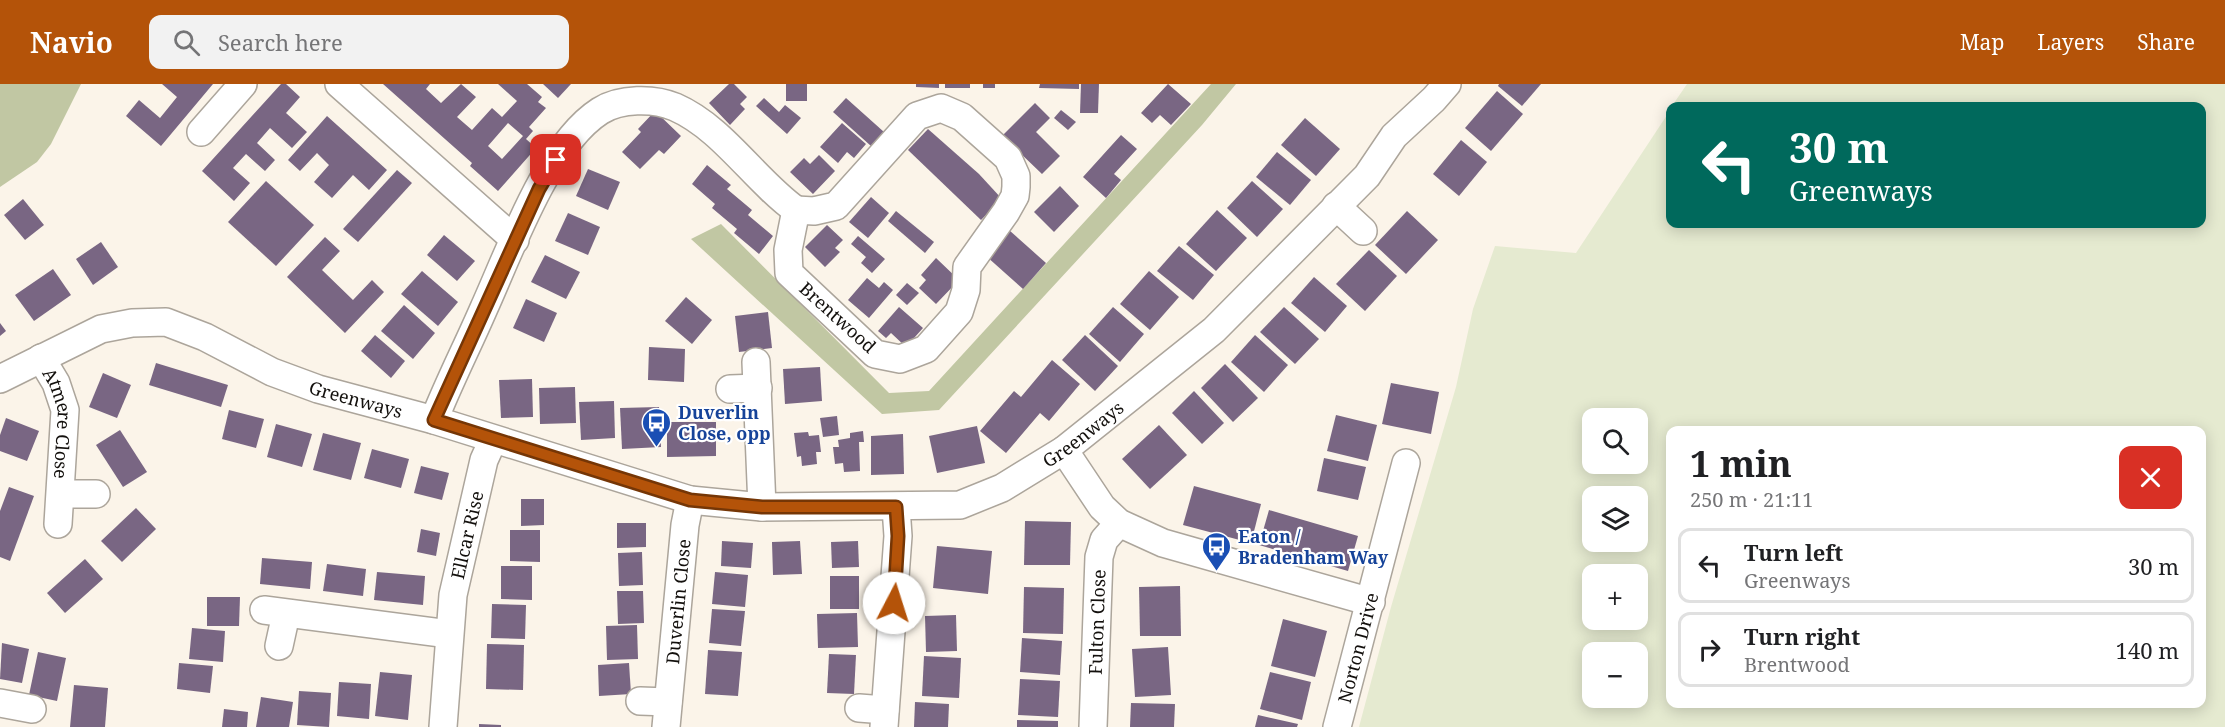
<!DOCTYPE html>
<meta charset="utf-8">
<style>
body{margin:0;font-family:"Noto Serif",serif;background:#f2f2f2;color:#202124;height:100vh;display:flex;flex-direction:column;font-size:22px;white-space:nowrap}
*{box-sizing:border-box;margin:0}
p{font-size:20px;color:#757577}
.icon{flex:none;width:33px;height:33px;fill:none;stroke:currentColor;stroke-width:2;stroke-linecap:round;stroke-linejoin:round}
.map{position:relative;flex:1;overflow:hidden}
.details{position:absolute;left:1666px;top:342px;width:540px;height:282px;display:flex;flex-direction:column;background:#fff;border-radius:12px;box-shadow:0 3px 15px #0003}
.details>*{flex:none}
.banner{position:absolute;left:1666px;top:18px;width:540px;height:126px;border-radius:12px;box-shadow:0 3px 15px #0003;background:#00695c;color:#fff;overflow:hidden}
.buttons{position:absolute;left:1582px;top:324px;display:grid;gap:12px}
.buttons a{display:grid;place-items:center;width:66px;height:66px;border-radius:12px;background:#fff;box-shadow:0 3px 15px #0003;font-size:30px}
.pin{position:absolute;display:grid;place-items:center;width:51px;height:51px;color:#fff;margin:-26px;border-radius:12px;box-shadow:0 3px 9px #0006}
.me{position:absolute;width:66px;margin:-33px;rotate:5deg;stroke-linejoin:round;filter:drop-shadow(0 0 4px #0008)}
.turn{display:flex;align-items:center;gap:21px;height:126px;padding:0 24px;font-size:27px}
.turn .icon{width:78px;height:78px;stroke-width:2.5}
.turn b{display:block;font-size:42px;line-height:51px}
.round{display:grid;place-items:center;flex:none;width:63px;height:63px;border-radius:12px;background:#f2f2f2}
.overview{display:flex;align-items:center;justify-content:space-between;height:102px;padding:0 24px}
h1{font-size:36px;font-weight:700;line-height:45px}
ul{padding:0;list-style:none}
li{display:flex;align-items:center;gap:18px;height:75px;margin:0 12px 9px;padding:0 12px;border:3px solid #e0e0e0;border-radius:12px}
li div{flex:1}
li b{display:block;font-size:22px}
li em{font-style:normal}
header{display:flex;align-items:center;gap:36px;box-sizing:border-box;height:84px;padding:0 30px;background:#b45309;color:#fff}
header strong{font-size:28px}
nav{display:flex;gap:33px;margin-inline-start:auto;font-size:21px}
.search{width:420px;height:54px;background:#f2f2f2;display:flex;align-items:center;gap:15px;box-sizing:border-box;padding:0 21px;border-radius:12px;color:#757577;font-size:22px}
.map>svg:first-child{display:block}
</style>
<header>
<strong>Navio</strong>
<div class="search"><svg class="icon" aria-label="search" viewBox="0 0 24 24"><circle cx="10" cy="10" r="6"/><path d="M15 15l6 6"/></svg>Search here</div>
<nav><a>Map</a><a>Layers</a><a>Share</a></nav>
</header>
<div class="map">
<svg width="2225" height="643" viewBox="0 0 2225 643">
<rect width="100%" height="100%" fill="#fbf4e9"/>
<!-- green -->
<path fill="#e5ead0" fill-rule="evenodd" d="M1687,0H2225V643H1359L1391,523L1456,303L1473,225L1495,162L1576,169L1671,25V140H2202V22H1672ZM1593,334H1638V380H1593ZM1671,346H2202V620H1671ZM1593,412H1638V458H1593ZM1593,490H1638V536H1593ZM1593,568H1638V614H1593Z"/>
<!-- forest -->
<g fill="#c1c7a3">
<path d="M0,0H81L51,60L37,78L0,103Z"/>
<path d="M1211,0H1236L1202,41L939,326L882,330L691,155L721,140L889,309L929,307Z"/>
</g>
<!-- building -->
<g fill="#796683" fill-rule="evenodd">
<path d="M162,0H213L161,62L126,32L139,16L160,34L177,13Z"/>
<path d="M281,0H286L300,13L286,29L307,48L292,64L270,44L257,59L275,76L265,87L246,70L233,84L250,99L234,117L202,87Z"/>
<path d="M383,0H430L426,5L441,19L461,0L476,13L457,33L472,46L492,24L502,33L517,17L498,0H527L542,13L538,18L546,24L529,43L533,47L526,55L536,64L498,107L470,82L472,79ZM508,39L523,52L502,75L488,62Z"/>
<path d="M543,0H571L558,14Z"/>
<path d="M729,0H734L747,13L740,20L745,25L730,41L709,19Z"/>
<rect x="786" y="0" width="21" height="17"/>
<path d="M916,0H939V4L916,3Z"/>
<rect x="945" y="0" width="25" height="4"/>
<rect x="983" y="0" width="12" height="4"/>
<path d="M1040,0H1079V5L1039,4Z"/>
<path d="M1081,0H1099L1098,29H1080Z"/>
<path d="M1168,0L1191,20L1171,41L1160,31L1152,39L1141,29Z"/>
<path d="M1499,0H1541L1522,22L1498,2Z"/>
<path d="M1497,7L1523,30L1491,67L1465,44Z"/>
<path d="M764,14L779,28L785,21L801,34L787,50L756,22Z"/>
<path d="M846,14L884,48L871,62L833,28Z"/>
<path d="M1035,19L1050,34L1036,48L1060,72L1042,90L1018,67L999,55Z"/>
<path d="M1061,26L1076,38L1068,46L1054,34Z"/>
<path d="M655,27L681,52L664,70L659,66L640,85L622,68L641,48L638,45Z"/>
<path d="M327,32L387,86L369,106L353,91L332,114L314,98L329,81L317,69L300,87L288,76Z"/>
<path d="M1305,34L1340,65L1316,92L1281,61Z"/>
<path d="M842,39L866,60L854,74L847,68L838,79L820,63Z"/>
<path d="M928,45L979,90L1002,115L981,136L908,66Z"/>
<path d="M1121,51L1137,65L1114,90L1121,96L1106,114L1083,93Z"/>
<path d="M1461,56L1487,78L1459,112L1433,90Z"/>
<path d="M1277,68L1311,96L1290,121L1256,93Z"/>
<path d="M819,71L835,87L813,110L790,88L804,74L810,80Z"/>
<path d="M707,81L731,101L727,105L752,126L748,131L773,152L759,170L734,149L737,145L712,124L715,120L692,100Z"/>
<path d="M588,85L620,98L608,126L576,112Z"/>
<path d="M397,86L412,99L358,158L343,145Z"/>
<path d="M266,97L314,141L276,182L228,138Z"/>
<path d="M1252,97L1283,125L1257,153L1227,124Z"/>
<path d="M1060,102L1079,122L1054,148L1034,128Z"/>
<path d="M871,113L889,129L868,154L849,138Z"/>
<path d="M23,115L44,141L25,156L4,131Z"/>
<path d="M1217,126L1247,154L1216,187L1186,160Z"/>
<path d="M896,127L934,158L925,169L888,137Z"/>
<path d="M1407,127L1438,156L1406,190L1375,161Z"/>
<path d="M568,129L600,143L588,171L555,157Z"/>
<path d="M827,141L843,156L835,164L840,168L825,183L805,163Z"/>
<path d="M1009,146L1046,179L1023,205L986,172Z"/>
<path d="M444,151L475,177L457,197L427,171Z"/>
<path d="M858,152L885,175L872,189L861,179L866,173L851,160Z"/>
<path d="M325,153L340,167L322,186L353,216L372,196L384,208L345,249L287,193Z"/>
<path d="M101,158L118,183L93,201L76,175Z"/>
<path d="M1179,162L1214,191L1193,216L1157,187Z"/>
<path d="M1369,166L1397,192L1365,227L1336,200Z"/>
<path d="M545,171L580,188L566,215L531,198Z"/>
<path d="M936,174L959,196L936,220L919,204L926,196L921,191Z"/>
<path d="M53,185L71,211L34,237L15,211Z"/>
<path d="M422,187L458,218L438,242L401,210Z"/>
<path d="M1149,187L1179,213L1150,246L1120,220Z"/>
<path d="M1314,193L1347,222L1325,248L1291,219Z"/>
<path d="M867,194L879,204L884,198L893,206L869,234L848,216Z"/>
<path d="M907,199L919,209L907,221L896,211Z"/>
<path d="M686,213L712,236L692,260L665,237Z"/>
<path d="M526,215L557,229L544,258L513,244Z"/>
<path d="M404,221L435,249L413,275L381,247Z"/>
<path d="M899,223L923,244L906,263L891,249L886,254L878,247Z"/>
<path d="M1113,223L1144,250L1120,278L1089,250Z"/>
<path d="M1284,223L1319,255L1295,280L1260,248Z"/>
<path d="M768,228L772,264L739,268L735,232Z"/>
<path d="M0,239L6,247L0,252Z"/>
<path d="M375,251L405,277L391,294L361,267Z"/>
<path d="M1085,251L1118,282L1095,307L1062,276Z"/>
<path d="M1255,251L1288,281L1264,308L1231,278Z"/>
<path d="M649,263L685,265L684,298L648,296Z"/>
<path d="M1052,276L1080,300L1049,337L1040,329L1006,369L980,347L1014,307L1021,313Z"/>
<path d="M156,279L228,301L221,323L149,301Z"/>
<path d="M1225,280L1258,314L1233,338L1201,304Z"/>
<path d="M820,283L822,317L785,320L783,285Z"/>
<path d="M103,289L131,301L117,334L89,323Z"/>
<path d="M532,295L533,333L501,334L499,296Z"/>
<path d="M1391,299L1439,308L1431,350L1382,340Z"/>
<path d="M575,303L576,339L540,340L539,304Z"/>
<path d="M1194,307L1224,339L1202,360L1172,329Z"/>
<path d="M614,317L615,354L581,356L579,318Z"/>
<path d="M659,323L661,363L622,365L620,324Z"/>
<path d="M229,326L264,335L256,364L222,355Z"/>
<path d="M1336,331L1377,341L1368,377L1327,367Z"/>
<path d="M837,332L839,351L823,353L820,334Z"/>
<path d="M6,334L39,347L27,377L0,367V351Z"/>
<path d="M667,338H716V372L667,373Z"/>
<path d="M276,340L312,350L302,383L267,373Z"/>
<path d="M1159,341L1187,371L1150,405L1122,375Z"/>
<path d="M977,342L985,379L937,389L929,352Z"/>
<path d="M120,346L147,388L123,403L96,361Z"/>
<path d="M863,347L864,358H859L860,387L844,388L843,379L835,380L833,363H839L838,356L850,354V349Z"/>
<path d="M808,348L809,352L819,351L821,368H816L817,380L802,382L801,372L797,373L794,349Z"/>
<path d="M323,349L361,359L351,396L313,386Z"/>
<path d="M903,350L904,390L871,391V352Z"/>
<path d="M372,365L409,375L401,404L364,394Z"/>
<path d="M1324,374L1366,383L1358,416L1317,407Z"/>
<path d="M421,382L449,389L442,416L414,409Z"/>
<path d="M1194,402L1261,420L1251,459L1183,441Z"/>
<path d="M9,403L34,412L10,477L0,473V427Z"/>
<path d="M521,415H544V441L521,442Z"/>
<path d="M136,424L156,445L122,478L101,457Z"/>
<path d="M1269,426L1358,452L1348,487L1259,461Z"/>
<path d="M1025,437L1071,438L1070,481H1024Z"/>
<path d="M617,439H646V463L617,464Z"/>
<path d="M421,445L440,449L436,472L417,468Z"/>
<path d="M510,446H540V478L510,477Z"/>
<path d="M722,457L753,459L751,484L721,482Z"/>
<path d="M800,457L802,490L773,491L772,458Z"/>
<path d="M858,457L859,483L832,484L831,458Z"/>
<path d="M937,462L992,467L988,510L933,504Z"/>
<path d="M642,468L643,501L619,502L618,469Z"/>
<path d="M262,474L312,478L310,505L260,500Z"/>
<path d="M85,475L103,495L65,529L47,509Z"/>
<path d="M327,480L366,485L363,512L323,507Z"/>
<path d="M501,482H532V516L501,515Z"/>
<path d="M377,488L425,492L423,521L374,516Z"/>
<path d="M715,488L748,491L745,523L712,520Z"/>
<rect x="830" y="492" width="29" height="33"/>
<path d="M1180,502L1181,552H1140L1139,503Z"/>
<path d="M1024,503L1064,504L1063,550L1023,549Z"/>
<path d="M617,507H643L644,539L618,540Z"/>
<path d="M207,513H240L239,542H207Z"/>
<path d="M492,520L526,521L525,555L491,554Z"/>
<path d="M712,525L745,527L741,562L709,559Z"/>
<path d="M857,529L858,563L818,564L817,530Z"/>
<path d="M956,531L957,567L926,568L925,532Z"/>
<path d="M1283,535L1327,547L1315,593L1271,582Z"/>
<path d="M637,541L638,575L607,576L606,542Z"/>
<path d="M192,544L225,547L223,578L189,575Z"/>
<path d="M1022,554L1062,557L1060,591L1020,588Z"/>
<path d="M2,559L29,565L22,599L0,595Z"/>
<path d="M487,560L524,561L523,606L486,605Z"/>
<path d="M1168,563L1171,611L1135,613L1132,565Z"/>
<path d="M708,566L742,568L738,612L705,610Z"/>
<path d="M38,568L66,574L57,617L29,611Z"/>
<path d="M829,570L856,571L854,610L827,609Z"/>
<path d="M924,572L961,574L959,614L922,612Z"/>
<path d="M179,579L213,582L210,609L177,605Z"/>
<path d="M629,579L631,610L599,612L598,581Z"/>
<path d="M380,588L412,591L408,636L375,632Z"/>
<path d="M1270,588L1311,598L1302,636L1260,625Z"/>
<path d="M1020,595L1060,597L1058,633L1018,631Z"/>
<path d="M339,598L371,600L369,635L337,632Z"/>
<path d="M74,601L108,604L105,643H70Z"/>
<path d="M299,607L331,609L329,643L297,641Z"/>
<path d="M261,613L293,618L289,643H256Z"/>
<path d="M915,618L949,620L948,643H914Z"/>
<path d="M1131,619L1175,620L1174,643H1130Z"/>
<path d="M224,625L248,628L247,643H222Z"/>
<path d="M1258,631L1298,640L1297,643H1255Z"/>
<path d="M1017,636L1058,637V643H1017Z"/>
<path d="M479,640L501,641V643H479Z"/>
</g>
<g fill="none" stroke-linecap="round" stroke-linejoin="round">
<defs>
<g id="street">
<path d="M339,0L515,156"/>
<path d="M941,24L962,33L1008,74L1016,92V103L1015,112L1006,128L967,183L966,206L959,228L926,265L900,275L875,270L789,189L788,166L796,126L814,127L836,122L917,32Z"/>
<path d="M201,48L243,0"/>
<path d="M1336,122L1363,147"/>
<path id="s1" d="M41,274L56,299L65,326L58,440"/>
<path d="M756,278L762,423"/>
<path id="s2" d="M0,295L101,245L132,239L166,238L205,253L272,288L318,305L434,336L690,416L762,423L960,421L1002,404L1064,366L1214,246L1367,92L1394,52L1434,15L1447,0"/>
<path d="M730,305L758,304"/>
<path d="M434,336C449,298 468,261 484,224C510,167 547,61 600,27C620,14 654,14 675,23C723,44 755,97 796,126"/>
<path d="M1064,366L1102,423L1119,439L1163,459L1371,518"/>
<path d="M61,410H96"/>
<path d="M264,526L449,550"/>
<path d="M279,562L286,530"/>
<path d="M640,617L668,618"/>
<path d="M0,619L32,625"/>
<path d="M859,624L885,626"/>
<path id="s3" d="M443,643L453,511L484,376L493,356"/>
<path id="s4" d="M666,643L685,441L690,416"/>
<path d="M884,643L898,452L896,423"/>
<path id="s5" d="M1093,643L1099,473L1104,456L1119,439"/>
<path id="s6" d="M1337,643L1406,379"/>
</g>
</defs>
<!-- street casing -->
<use href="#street" stroke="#aca59b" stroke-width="30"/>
<!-- street -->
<use href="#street" stroke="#fff" stroke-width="27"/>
</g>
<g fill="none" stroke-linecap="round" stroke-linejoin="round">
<defs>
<path id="route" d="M556,76L539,105L434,336L690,416L762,423H896L898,452L894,519"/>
</defs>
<!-- route casing -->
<use href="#route" stroke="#753606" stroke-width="15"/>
<!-- route -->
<use href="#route" stroke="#b45309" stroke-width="10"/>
</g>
<!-- icons -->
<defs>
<symbol id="bus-pin" viewBox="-11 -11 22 30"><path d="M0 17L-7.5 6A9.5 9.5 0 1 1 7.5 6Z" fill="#1a4fb4" stroke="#fff"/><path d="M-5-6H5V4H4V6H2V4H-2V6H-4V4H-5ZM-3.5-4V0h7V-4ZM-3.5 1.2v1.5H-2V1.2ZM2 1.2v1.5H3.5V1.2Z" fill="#fff"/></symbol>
</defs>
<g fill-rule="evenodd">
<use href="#bus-pin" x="640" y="322" width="33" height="45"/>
<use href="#bus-pin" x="1200" y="446" width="33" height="45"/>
</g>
<g text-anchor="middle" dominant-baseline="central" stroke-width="4.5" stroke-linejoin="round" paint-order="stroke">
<!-- street labels -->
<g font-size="18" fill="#13100d" stroke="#fff">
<text transform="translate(838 233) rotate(42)">Brentwood</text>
<text stroke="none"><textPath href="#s2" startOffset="384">Greenways</textPath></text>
<text stroke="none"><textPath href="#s1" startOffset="70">Atmere Close</textPath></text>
<text stroke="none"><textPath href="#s2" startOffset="1146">Greenways</textPath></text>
<text stroke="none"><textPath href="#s3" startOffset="194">Ellcar Rise</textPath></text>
<text stroke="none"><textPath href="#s4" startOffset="126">Duverlin Close</textPath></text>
<text stroke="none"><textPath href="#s5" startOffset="105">Fulton Close</textPath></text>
<text stroke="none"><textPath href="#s6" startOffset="82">Norton Drive</textPath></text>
</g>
<!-- transit labels -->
<g font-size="18" font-weight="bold" fill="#164399" stroke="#fff" text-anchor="start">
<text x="678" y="328">Duverlin<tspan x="678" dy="21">Close, opp</tspan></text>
<text x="1238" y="452">Eaton /<tspan x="1238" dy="21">Bradenham Way</tspan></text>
</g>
</g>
</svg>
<div class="buttons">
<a><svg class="icon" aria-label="search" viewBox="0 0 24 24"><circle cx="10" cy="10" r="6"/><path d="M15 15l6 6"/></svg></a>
<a><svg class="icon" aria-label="layers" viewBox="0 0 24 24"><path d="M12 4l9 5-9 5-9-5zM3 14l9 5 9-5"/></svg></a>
<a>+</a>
<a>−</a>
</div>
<div class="pin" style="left:556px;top:76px;background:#d93025"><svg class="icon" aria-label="arrive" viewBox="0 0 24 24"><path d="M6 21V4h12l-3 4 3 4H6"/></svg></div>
<svg class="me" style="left:894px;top:519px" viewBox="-20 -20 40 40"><circle r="19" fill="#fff"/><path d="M0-13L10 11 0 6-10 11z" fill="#b45309"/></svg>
<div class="banner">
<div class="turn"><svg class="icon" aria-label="left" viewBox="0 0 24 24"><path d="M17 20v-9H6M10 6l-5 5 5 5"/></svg><div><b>30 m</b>Greenways</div></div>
</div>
<section class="details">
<div class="overview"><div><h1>1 min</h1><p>250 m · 21:11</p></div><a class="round" style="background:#d93025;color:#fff"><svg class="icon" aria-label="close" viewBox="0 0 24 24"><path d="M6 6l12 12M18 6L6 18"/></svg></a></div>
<ul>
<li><svg class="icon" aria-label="left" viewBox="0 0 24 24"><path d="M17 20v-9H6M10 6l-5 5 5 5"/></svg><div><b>Turn left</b><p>Greenways</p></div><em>30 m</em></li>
<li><svg class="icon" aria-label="right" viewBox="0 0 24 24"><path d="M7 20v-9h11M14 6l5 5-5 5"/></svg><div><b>Turn right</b><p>Brentwood</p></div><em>140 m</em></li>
</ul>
</section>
</div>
